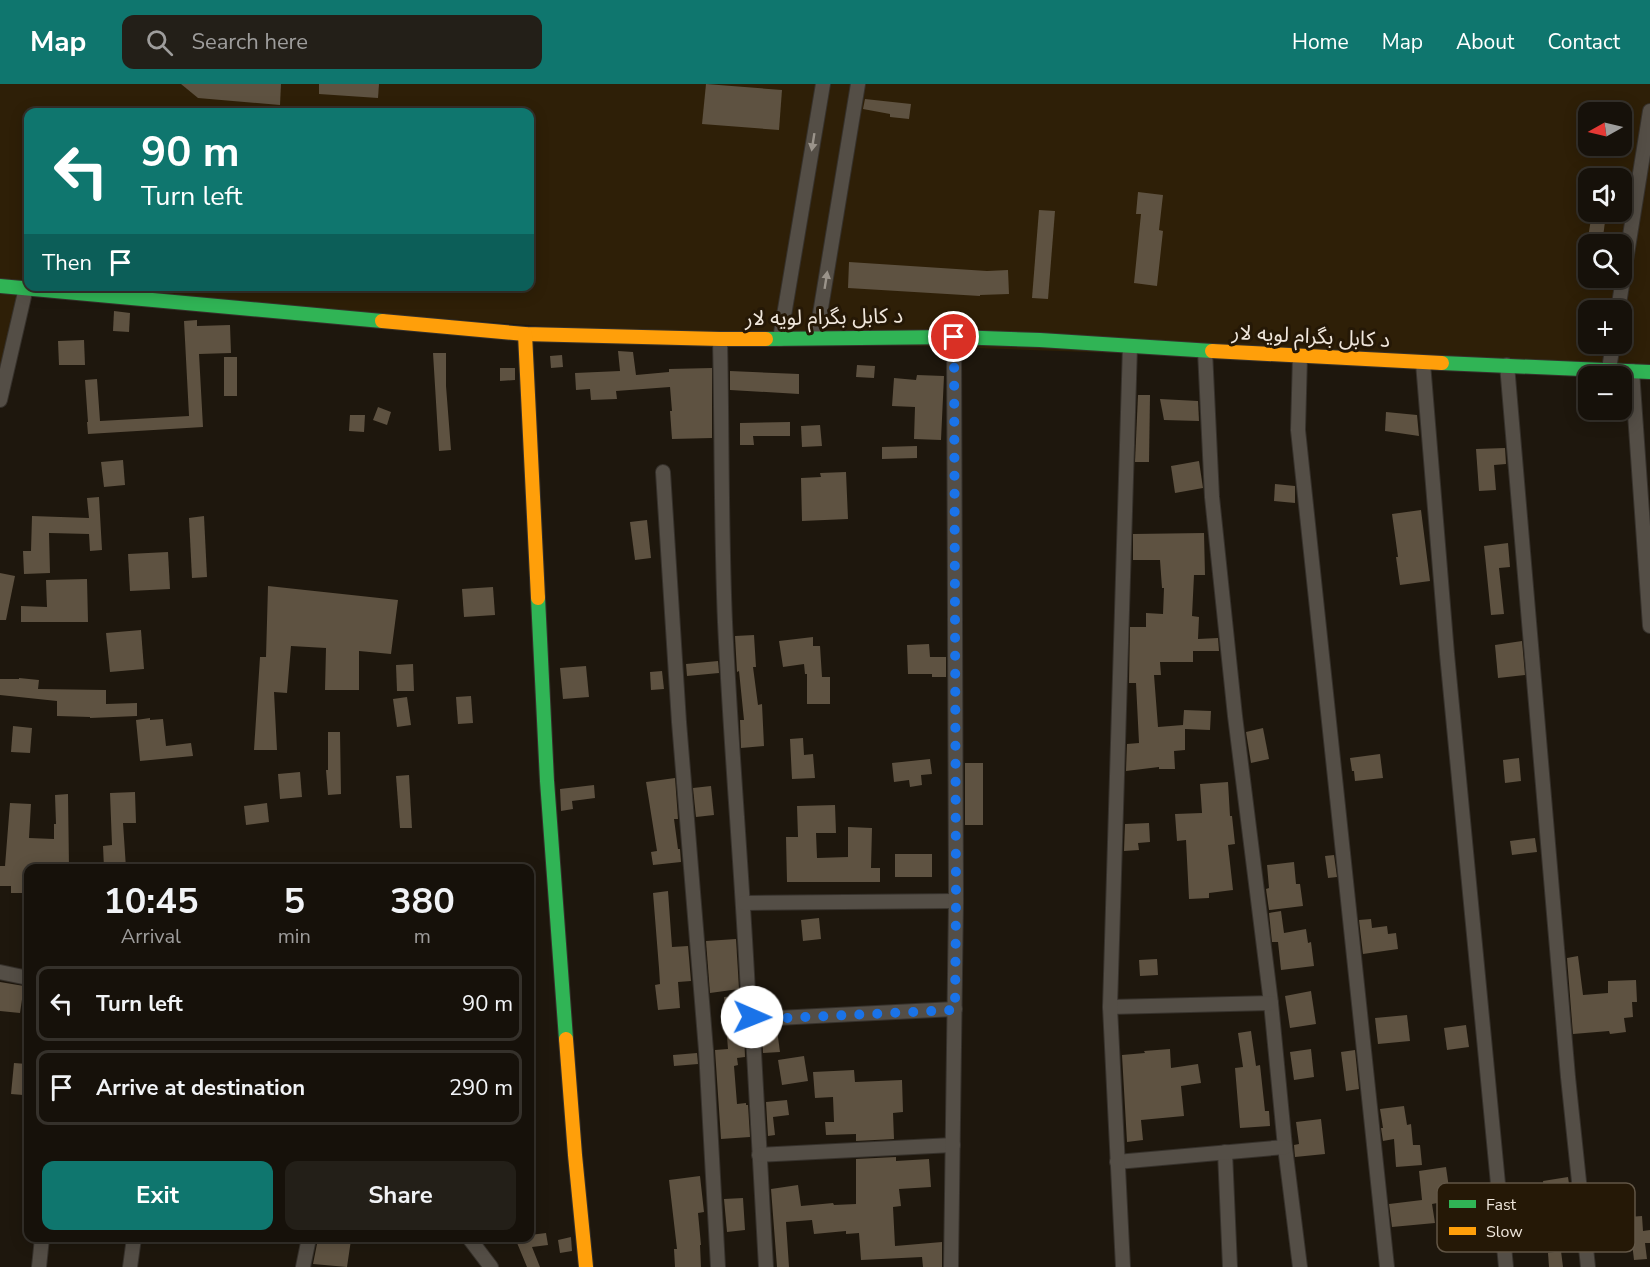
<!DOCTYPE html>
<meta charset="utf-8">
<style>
body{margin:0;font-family:"Nunito Sans","Noto Sans Arabic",sans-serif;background:#231f18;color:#f1f3f6;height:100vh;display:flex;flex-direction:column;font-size:22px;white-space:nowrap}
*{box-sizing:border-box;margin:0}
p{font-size:20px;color:#9e9d9c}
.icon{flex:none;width:33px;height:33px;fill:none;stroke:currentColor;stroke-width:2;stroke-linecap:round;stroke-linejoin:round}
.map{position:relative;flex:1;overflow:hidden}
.drawer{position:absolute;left:24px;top:780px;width:510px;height:378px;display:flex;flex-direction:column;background:#16110a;border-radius:12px;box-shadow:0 3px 15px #0003,0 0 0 2px #35312b}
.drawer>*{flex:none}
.banner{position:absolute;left:24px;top:24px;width:510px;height:183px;border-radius:12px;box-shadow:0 3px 15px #0003,0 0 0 2px #35312b;background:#0f766e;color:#fff;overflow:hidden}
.needle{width:39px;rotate:262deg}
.tools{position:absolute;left:1578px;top:18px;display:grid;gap:12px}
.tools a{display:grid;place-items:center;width:54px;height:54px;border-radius:12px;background:#16110a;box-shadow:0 3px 15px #0003,0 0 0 2px #35312b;font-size:30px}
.pin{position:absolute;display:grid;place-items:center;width:51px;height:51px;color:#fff;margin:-26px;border:3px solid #fff;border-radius:50%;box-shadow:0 2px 6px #0007}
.me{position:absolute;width:66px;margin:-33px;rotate:91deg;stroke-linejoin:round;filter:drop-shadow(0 0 4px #0008)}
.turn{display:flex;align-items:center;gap:21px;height:126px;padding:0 18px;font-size:27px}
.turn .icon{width:78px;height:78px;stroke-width:2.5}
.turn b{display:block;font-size:42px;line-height:51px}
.then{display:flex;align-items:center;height:57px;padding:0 18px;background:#0003;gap:12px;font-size:22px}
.eta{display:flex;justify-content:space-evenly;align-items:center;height:102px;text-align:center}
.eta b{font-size:36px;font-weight:700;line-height:42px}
.cta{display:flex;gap:12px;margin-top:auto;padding:12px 18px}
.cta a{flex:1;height:69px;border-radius:12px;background:#0f766e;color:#fff;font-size:24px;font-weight:700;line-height:69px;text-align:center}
.cta a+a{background:#231f18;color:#f1f3f6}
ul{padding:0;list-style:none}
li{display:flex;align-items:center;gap:18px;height:75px;margin:0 12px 9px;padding:0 6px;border:3px solid #35312b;border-radius:12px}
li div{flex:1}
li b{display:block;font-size:22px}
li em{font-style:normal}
header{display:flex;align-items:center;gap:36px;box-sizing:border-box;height:84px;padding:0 30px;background:#0f766e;color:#fff}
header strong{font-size:28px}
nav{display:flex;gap:33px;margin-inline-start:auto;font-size:21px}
.search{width:420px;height:54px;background:#231f18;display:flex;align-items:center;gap:15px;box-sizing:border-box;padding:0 21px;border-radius:12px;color:#9e9d9c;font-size:22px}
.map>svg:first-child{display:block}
</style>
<header>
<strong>Map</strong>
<div class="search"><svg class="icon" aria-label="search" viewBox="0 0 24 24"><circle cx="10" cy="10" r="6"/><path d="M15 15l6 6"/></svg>Search here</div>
<nav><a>Home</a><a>Map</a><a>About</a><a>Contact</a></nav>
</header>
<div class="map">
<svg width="1650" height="1183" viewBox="0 0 1650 1183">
<rect width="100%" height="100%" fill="#1e170d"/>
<!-- built -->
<path fill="#2e1f07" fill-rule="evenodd" d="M0,0H1650V288L720,255L26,204L0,316ZM28,28H530V202H28ZM1588,28H1622V62H1588ZM1588,94H1622V128H1588ZM1588,160H1622V194H1588ZM1588,226H1622V260H1588Z"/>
<!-- building -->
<g fill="#5e5241">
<path d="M181,0H281L280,21L198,14Z"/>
<path d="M319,0H379L378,14L319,10Z"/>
<path d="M706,0L782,6L779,46L702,40Z"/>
<path d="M865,15L911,20L909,35L890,33V30L863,25Z"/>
<path d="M1138,108L1163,111L1159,146L1163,147L1157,202L1134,199L1141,130H1136Z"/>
<path d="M1039,126L1055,127L1048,215L1032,214Z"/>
<path d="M1591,135L1605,138L1602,160H1587Z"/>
<path d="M849,178L987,187L1008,186L1009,210L980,211V212L848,204Z"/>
<path d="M114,227L130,229L129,248L113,247Z"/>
<path d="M197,236V242L230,241L231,269L199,270L203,343L88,350L87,338H88L85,296L97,295L100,337L189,332L184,237Z"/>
<path d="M84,256L85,281H59L58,257Z"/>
<path d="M618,267L633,268L636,291L669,288V285L712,284V354L672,355L670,327H672L670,303L616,307L617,315L591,316L590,305L576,306L575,289L620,287Z"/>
<path d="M433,269H446V302L451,366L439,367Z"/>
<path d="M562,271L563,283L551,284L550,272Z"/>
<rect x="224" y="273" width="13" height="39"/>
<path d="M857,281L875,282L874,294L856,293Z"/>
<path d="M500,284H515V296L500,297Z"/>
<path d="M730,287L799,290V310L730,306Z"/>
<path d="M917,291L944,292L941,356L914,355L915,323L892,322L894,294L916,296Z"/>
<path d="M1138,311H1150L1149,378H1135Z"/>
<path d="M1160,315L1198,317L1199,337L1164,336Z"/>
<path d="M378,323L391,328L387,341L373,336Z"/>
<path d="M1386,328L1417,331L1419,352L1385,347Z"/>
<path d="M350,331H365L364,348L349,347Z"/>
<path d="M790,338V352H753L754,361H740V339Z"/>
<path d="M820,341L822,362L802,363L801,342Z"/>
<path d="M917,362V374L882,375V363Z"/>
<path d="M1505,364L1506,380L1494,381L1496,406L1479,407L1476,365Z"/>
<path d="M123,376L125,401L104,403L101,378Z"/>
<path d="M1199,377L1203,404L1175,409L1171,382Z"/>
<path d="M846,388L848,435L802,437L801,394L821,393L820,389Z"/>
<path d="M1275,400L1295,402V419L1274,417Z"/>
<path d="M99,413L102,466L90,467L89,450L49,449L50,489L24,490L23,467H31L32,432L89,434L87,414Z"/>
<path d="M1421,426L1430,497L1400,501L1396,473H1398L1392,430Z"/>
<path d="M204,432L207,493L192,494L189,434Z"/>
<path d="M647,436L651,474L635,476L630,438Z"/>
<path d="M1204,449L1205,491H1194L1192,532L1199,533L1198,555L1218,554L1219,567H1193V578H1160L1161,591H1154L1158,643L1183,641L1184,626L1211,627L1210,646L1185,645V666L1174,667L1175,685H1159V683L1126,687L1127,660L1139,659L1136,599H1129L1130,543H1146V529L1163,530L1164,504H1162L1160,476H1133V450Z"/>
<path d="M1508,459L1510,483L1499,484L1504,530L1491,531L1484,462Z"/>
<path d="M168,468L170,505L130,507L128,470Z"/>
<path d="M0,489L15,492L6,536H0Z"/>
<path d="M87,495L88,538H21V522L47,523L46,496Z"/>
<path d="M268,502L398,516L391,570L359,567V606H325L326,564L291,562L287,609L274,608L277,666H254L260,573H266Z"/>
<path d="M493,503L495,531L464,533L462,505Z"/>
<path d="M141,546L144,585L110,588L106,549Z"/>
<path d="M754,551L756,583H753L758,621L762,620L764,662L741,664L740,636H744L739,587L737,588L735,552Z"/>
<path d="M813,553V562H820L822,593H830V620H807V590H805L804,580L783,583L779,557Z"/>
<path d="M1522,557L1525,591L1498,594L1495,561Z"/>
<path d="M929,560L930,573H946V593H932V590H908L907,561Z"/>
<path d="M718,577L719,589L687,592L686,580Z"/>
<path d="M413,580L414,607H397L396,581Z"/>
<path d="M586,582L589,613L563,615L560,584Z"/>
<path d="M662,587L664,605L651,606L650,588Z"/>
<path d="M19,594L39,596L38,605L106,606V620L137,619V632L90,634V633L57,632V617L0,611V595H19Z"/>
<path d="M471,612L473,639L458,640L456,613Z"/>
<path d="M407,613L411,641L397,643L393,615Z"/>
<path d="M150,634V636L163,635L166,662L191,659L193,672L140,677L136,636Z"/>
<path d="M13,642L32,644L30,669L11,668Z"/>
<path d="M1263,644L1269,675L1251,679L1246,648Z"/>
<path d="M328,648H340L341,710L328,711L326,686H328Z"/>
<path d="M803,654L804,671L813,670L815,694L792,695L790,655Z"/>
<path d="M1380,670L1383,694L1355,697L1354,687H1352L1350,674Z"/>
<path d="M1519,674L1521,697L1505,699L1503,676Z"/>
<path d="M930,675L932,690L921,691L922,701L910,703L909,696L894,698L892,679Z"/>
<rect x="965" y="679" width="18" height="62"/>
<path d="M300,688L302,713L280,715L278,690Z"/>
<path d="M409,691L412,744H400L396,692Z"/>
<path d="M675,694L678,735H674L678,765H680L681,778L653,781L651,768L657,767L646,698Z"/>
<path d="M1228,698L1230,732H1232L1235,760L1228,761L1233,806L1209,809V814L1189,815L1186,756L1177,757L1175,730L1202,729L1200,700Z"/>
<path d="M594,701L595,714L572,717L573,725L561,727L560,705Z"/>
<path d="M711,702L714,731L696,733L693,704Z"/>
<path d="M135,708L136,739H123L126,784H104L103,762L112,761L110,709Z"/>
<path d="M68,710L69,784H28V809H11V802H0V782H5L10,719L31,720L29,754L54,755V740H56L55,711Z"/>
<path d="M267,719L269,738L246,741L244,722Z"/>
<path d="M835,721L836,749H816L817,774L848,773V743L872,744L871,784H880V798H787L786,753H798L797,722Z"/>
<path d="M1149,739L1150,758L1138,759L1139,766L1124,767L1125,740Z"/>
<path d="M1535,754L1537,768L1512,771L1510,757Z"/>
<rect x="895" y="770" width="37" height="23"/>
<path d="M1334,771L1337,793L1328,794L1325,772Z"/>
<path d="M1294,778L1296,800H1300L1303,822L1269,826L1266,805L1269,804L1267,781Z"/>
<path d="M668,807L672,863L688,862L691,897L678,898L680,924L658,926L655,901L660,900L659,884L653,809Z"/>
<path d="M1281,827L1284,849L1306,845L1308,859L1311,858L1314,882L1281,886L1278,858H1272L1269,829Z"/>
<path d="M819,834L821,855L803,857L801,836Z"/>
<path d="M1371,835L1372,844L1387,842L1388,850L1396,849L1398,865L1363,870L1359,836Z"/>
<path d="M736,855L739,905L710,909L706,857Z"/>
<path d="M1578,872L1583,911L1608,909V897L1636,896L1637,918H1632L1633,933L1624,934L1626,948L1610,950L1609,947L1573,950L1567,874Z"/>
<path d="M1157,875L1158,891L1140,892L1139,876Z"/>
<path d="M0,898L24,902L20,929L0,927Z"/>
<path d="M1311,907L1316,940L1290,944L1285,912Z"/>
<path d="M736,912L739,950L744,949L745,973L737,974L738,981L734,982L737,1020L746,1019V1021H748L750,1053L721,1055L715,966L728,965L724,913Z"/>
<path d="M1407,931L1410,957L1378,960L1375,934Z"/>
<path d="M1466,941L1469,963L1447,966L1444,944Z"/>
<path d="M777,946L780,968L763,969L762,948Z"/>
<path d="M1251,947L1256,982L1260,981L1265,1027H1269L1270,1042L1240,1044L1235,984L1243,983L1238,949Z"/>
<path d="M1170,965L1171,984L1198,980L1201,999L1181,1002L1184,1032L1141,1036L1143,1056L1127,1058L1122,971L1145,969L1144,967Z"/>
<path d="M1311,965L1314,993L1294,996L1290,968Z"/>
<path d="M1355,966L1359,1005L1346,1007L1341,968Z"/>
<path d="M697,969L698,980L674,982L673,971Z"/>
<path d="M804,972L808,997L782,1001L778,976Z"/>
<path d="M14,979L27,980L23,1011L11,1010Z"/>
<path d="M854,986L855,998L902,996L903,1028L893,1029L894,1055L856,1057V1050L826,1051L825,1038H834L833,1013L815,1014L813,988Z"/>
<path d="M787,1016L789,1031L773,1033L775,1051L768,1052L766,1018Z"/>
<path d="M1404,1022L1407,1041L1411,1040L1413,1061H1420L1422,1081L1396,1083L1394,1055L1383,1057L1381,1044H1383L1380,1025Z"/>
<path d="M1321,1035L1325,1070L1295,1073L1294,1061L1299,1060L1296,1038Z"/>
<path d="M896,1073V1077L929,1075L931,1103L899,1105L901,1122L893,1123L895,1162L942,1158V1183H923L922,1173L861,1176L859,1149L846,1150V1147L814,1150L812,1136L786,1138L789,1183H777L771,1105L798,1101L801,1122L833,1119L834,1121L856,1120V1075Z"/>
<path d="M1446,1083L1449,1104H1452L1454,1116L1432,1120L1435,1139L1392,1143L1389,1120L1422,1116L1419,1087Z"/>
<path d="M700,1092L704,1128L698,1129L701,1161H700L701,1183H675L674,1165H677L669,1096Z"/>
<path d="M1568,1093L1573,1127L1548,1131L1543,1097Z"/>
<path d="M743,1114L745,1146L727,1148L724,1115Z"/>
<path d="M1642,1132L1643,1147L1650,1146V1159H1645L1647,1175L1634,1176L1629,1133Z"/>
<path d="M546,1149L548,1161L532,1163L540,1183H527L515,1154H528L530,1157V1151Z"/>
<path d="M571,1153L572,1167L560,1169L558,1156Z"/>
<path d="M334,1154L351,1156L347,1183L313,1180L318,1155L333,1157Z"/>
<path d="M1561,1167L1563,1183H1549L1548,1169Z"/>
</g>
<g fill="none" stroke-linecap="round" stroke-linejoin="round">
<defs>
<g id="street">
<path d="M1618,226L1650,27"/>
<path d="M816,254L858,0"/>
<path d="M720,255C722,349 721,444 725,538C731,668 743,798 749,929L752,933L755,935L955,925"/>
<path d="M780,255L823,0"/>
<path d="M1205,267L1212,413L1235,632L1271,919L1285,1063L1300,1183"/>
<path d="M1300,272L1298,346L1387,1183"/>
<path d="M1423,279L1447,570L1506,1183"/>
<path d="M1507,281L1568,993L1588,1183"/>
<path d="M1609,285L1613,260"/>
<path d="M1632,287L1650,542"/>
<path d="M0,316L26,204"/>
<path d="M663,388L679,638L706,966L718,1183"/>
<path d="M744,819L956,817"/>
<path d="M0,888L28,894"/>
<path d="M1110,923L1271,919"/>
<path d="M752,933L766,1183"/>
<path d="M1225,1068L1230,1183"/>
<path d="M759,1071L953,1061"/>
<path d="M1117,1078L1285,1063"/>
<path d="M469,1154L491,1183"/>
<path d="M39,1183L42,1154"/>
<path d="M130,1183L134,1154"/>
<path d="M303,1183L309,1154"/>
<path d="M951,1183L956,817L954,253"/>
<path d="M1123,1183L1110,923L1130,262"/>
</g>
<g id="fast">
<path d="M0,202L382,237"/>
<path d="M766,255L954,253L1040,256L1212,267"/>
<path d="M1442,279L1650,288"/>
<path d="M538,514L547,697L566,955"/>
</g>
<g id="slow">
<path d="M382,237L525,250L720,255H766"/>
<path d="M525,250L538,514"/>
<path d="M1212,267L1442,279"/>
<path d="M566,955L575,1071L586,1183"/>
</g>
</defs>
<!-- street casing -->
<use href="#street" stroke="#36312b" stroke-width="16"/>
<!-- fast casing -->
<use href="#fast" stroke="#36312b" stroke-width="16"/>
<!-- slow casing -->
<use href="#slow" stroke="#36312b" stroke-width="16"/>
<!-- street -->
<use href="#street" stroke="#544e46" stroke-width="14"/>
<!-- fast -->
<use href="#fast" stroke="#30b455" stroke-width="14"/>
<!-- slow -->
<use href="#slow" stroke="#ff9f0a" stroke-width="14"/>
</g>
<!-- one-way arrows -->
<defs><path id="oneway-solid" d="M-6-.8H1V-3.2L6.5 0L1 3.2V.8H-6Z" transform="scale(1.5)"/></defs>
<g fill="#9a938a">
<use href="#oneway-solid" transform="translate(813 58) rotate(99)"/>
<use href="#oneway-solid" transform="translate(826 196) rotate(-81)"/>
</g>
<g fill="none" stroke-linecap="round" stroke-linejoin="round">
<!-- route -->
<path stroke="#1a73e8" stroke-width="10" stroke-dasharray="0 18" d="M752,933L755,935H764L955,926L956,818L954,253"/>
</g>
<g text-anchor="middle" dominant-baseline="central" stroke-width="6" stroke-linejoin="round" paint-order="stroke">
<!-- street labels -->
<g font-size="21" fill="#f0e7dc" stroke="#251806">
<text transform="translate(824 233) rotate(-1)">د کابل بگرام لویه لار</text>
<text transform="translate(1311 252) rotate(3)">د کابل بگرام لویه لار</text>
</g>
</g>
<!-- legend -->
<rect x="1437" y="1099" width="198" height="69" rx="9" fill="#251806" stroke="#625646" stroke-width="1.5"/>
<rect x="1449" y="1116" width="27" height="8" fill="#30b455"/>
<rect x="1449" y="1143" width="27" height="8" fill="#ff9f0a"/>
<g font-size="16" fill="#f0e7dc">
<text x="1486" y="1126">Fast</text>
<text x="1486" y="1153">Slow</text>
</g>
</svg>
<div class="tools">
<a><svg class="needle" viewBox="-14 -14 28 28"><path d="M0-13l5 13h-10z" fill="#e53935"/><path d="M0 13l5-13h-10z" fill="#9e9d9c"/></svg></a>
<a><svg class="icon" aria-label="sound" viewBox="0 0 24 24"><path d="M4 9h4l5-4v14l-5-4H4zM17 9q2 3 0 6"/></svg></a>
<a><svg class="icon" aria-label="search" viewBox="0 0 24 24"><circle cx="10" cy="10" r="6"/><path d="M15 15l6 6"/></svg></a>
<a>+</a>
<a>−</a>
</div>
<div class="pin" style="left:954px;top:253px;background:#d93025"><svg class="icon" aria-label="arrive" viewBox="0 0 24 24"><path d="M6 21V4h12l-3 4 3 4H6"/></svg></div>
<svg class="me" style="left:752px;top:933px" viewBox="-20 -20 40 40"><circle r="19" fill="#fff"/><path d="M0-13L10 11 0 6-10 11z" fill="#1a73e8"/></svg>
<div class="banner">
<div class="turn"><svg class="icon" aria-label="left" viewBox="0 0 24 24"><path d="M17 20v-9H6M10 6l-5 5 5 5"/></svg><div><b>90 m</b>Turn left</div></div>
<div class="then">Then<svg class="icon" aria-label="arrive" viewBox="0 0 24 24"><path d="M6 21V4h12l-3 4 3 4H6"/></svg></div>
</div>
<section class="drawer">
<div class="eta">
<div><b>10:45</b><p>Arrival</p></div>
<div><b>5</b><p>min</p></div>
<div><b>380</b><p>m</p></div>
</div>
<ul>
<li><svg class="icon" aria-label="left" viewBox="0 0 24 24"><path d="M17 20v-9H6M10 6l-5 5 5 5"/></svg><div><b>Turn left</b></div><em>90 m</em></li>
<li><svg class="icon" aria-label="arrive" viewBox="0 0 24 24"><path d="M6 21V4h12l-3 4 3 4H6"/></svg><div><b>Arrive at destination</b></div><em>290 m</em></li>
</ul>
<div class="cta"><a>Exit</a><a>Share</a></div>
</section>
</div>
